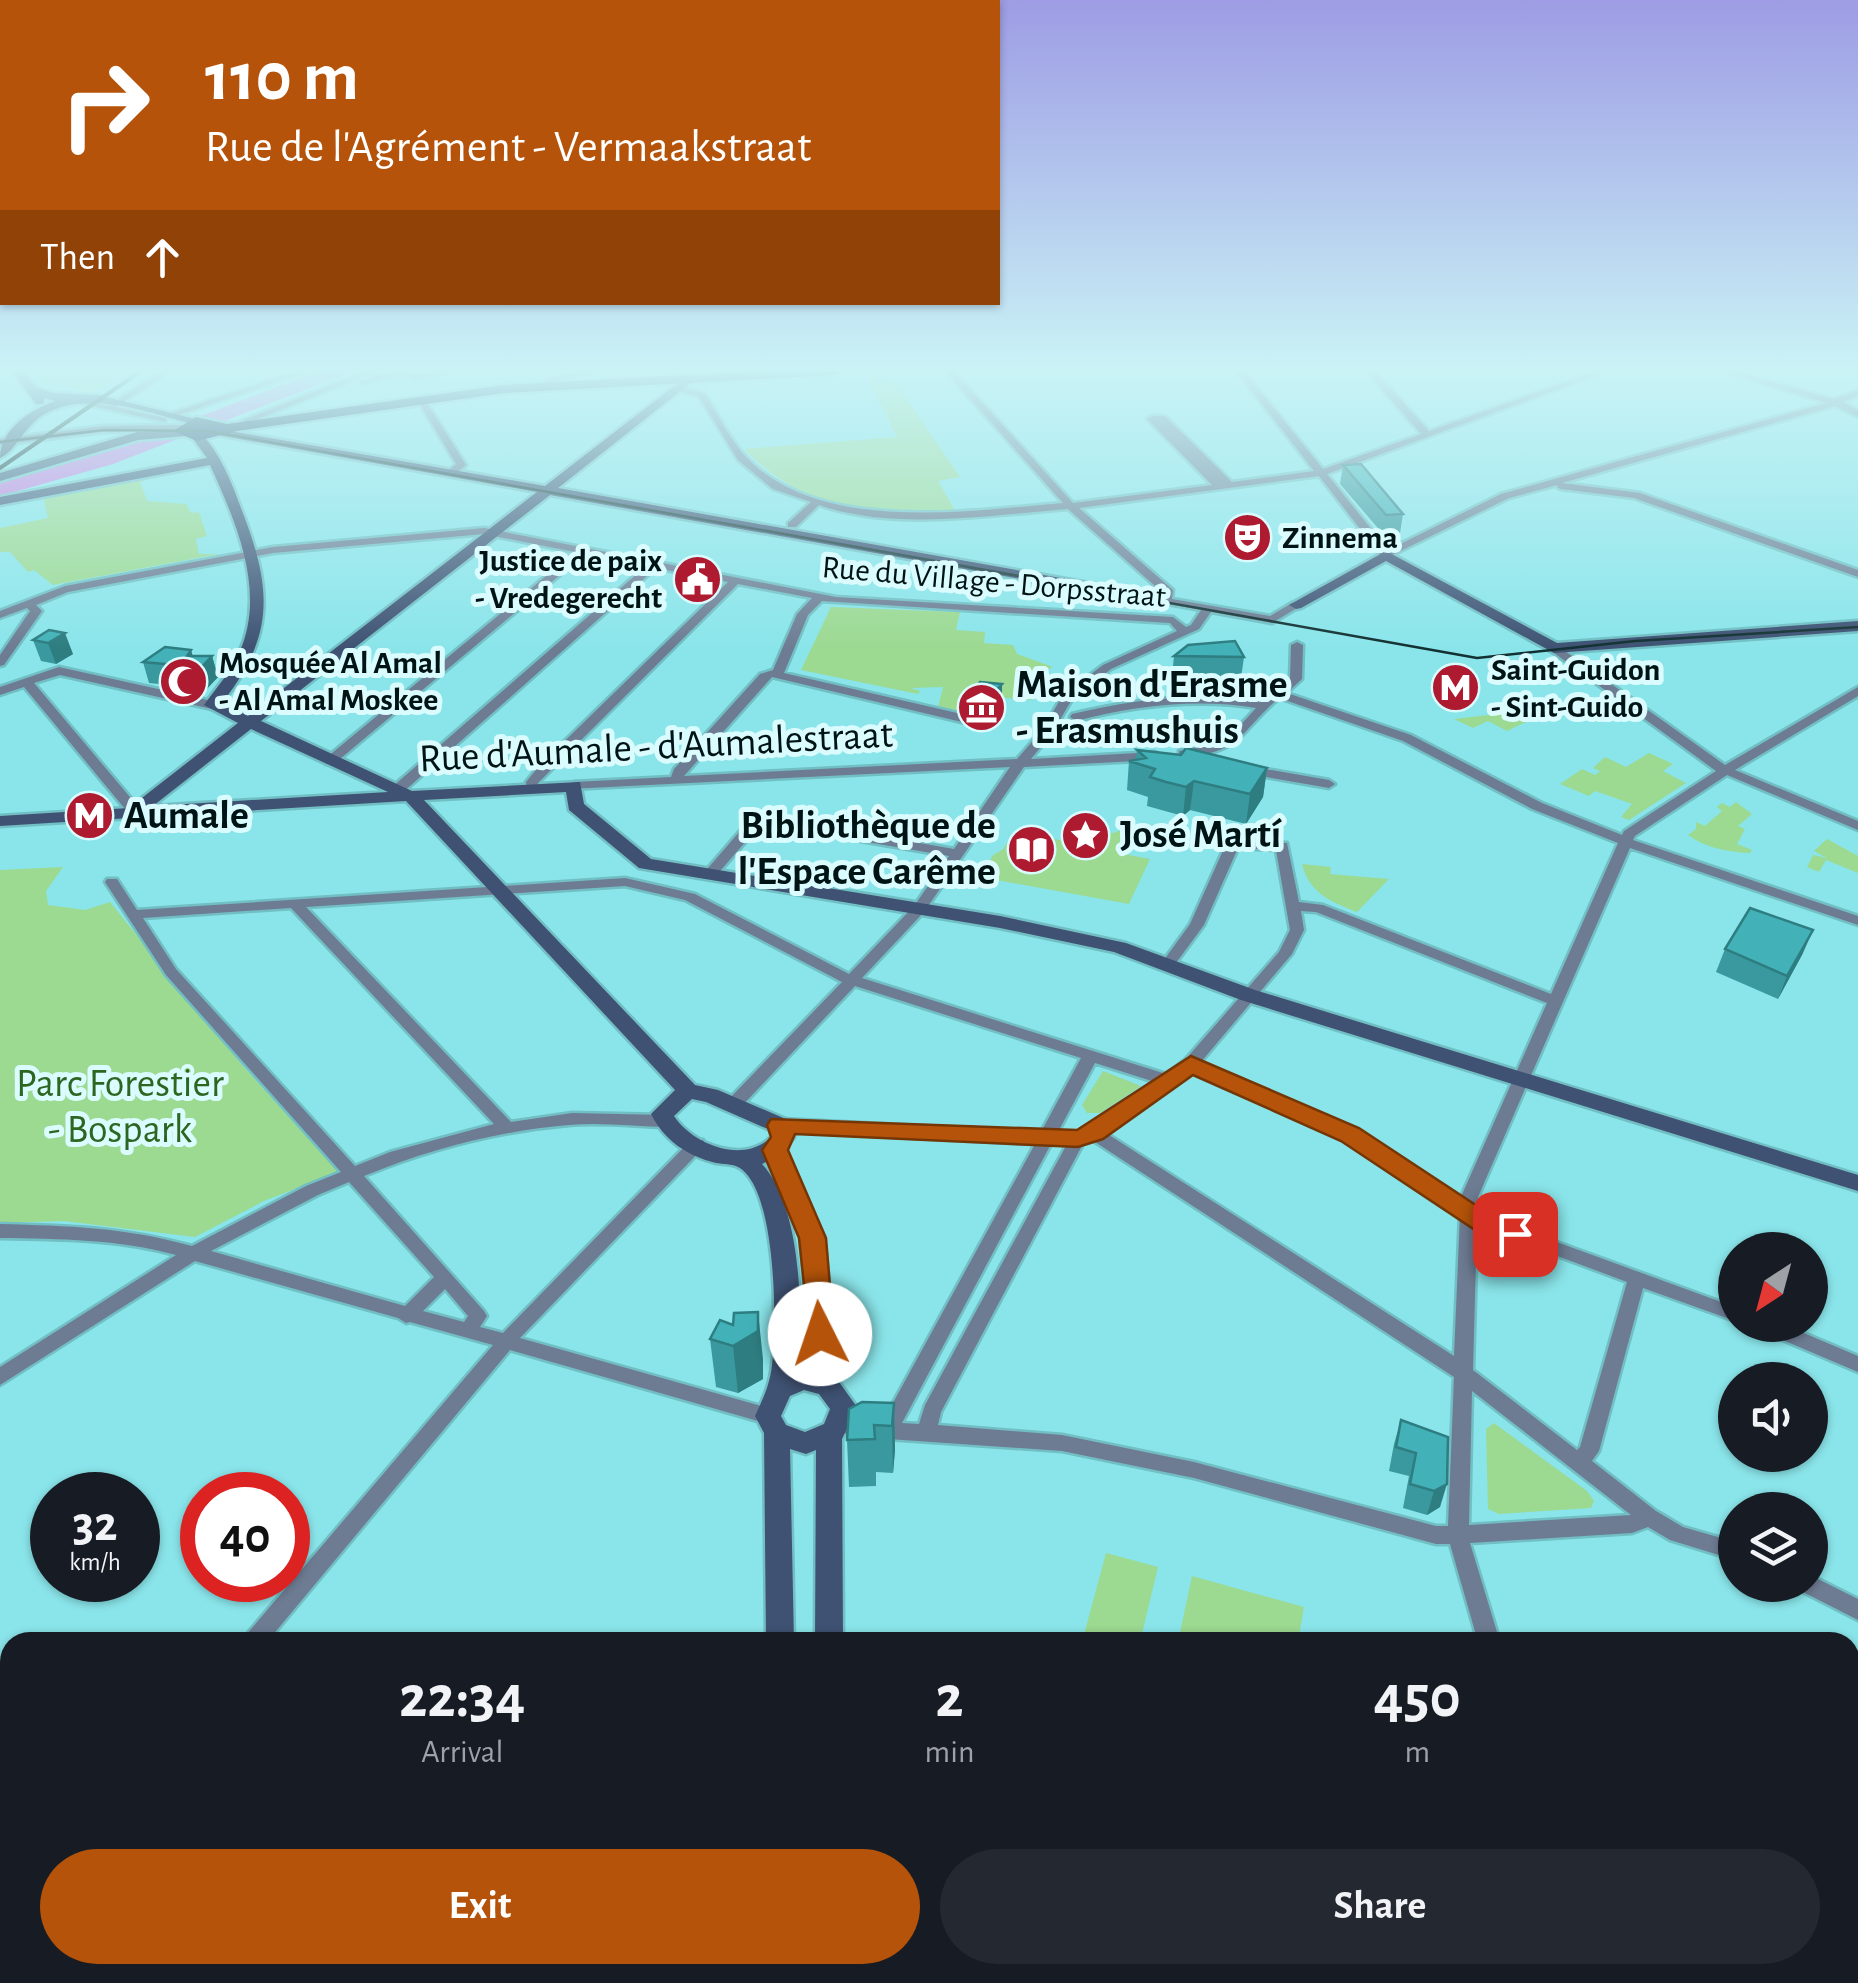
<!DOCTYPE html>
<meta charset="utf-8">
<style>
body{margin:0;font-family:"Alegreya Sans",sans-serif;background:#242831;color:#f1f3f6;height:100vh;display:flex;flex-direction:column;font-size:38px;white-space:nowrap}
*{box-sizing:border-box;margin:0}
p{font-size:32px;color:#9ea1a6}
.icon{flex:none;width:55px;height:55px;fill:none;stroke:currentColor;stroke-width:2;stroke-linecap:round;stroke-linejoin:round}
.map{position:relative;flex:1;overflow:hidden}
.drawer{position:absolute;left:0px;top:1632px;width:1860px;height:352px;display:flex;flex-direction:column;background:#171b24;border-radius:30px 30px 0 0;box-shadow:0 2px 8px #0004}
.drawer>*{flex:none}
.hud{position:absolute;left:0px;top:0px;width:1000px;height:305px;box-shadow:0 2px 8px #0004;background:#b45309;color:#fff;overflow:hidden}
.needle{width:65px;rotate:216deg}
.tools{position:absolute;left:1718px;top:1232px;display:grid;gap:20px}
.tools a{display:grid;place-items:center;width:110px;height:110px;border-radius:50%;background:#171b24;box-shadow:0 2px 8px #0004;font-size:50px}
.speed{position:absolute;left:30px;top:1472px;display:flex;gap:20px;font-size:50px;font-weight:700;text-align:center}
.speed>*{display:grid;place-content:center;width:130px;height:130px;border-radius:50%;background:#171b24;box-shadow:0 2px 8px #0004;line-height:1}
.speed small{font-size:25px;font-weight:400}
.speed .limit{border:15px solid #d22;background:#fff;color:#111}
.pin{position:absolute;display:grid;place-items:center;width:85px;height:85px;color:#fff;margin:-42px;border-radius:20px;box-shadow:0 5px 15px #0006}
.me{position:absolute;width:110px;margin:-55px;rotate:356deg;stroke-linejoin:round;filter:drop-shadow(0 0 8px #0008)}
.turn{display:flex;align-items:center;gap:35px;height:210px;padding:0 40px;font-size:45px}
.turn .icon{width:130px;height:130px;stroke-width:2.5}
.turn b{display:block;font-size:70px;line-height:85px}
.then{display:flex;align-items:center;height:95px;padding:0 40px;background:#0003;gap:20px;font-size:38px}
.eta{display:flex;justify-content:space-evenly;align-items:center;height:170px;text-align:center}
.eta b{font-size:60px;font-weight:700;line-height:70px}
.cta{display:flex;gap:20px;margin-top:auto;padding:20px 40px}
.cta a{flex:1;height:115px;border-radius:60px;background:#b45309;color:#fff;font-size:40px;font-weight:700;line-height:115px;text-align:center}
.cta a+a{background:#242831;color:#f1f3f6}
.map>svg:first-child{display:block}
</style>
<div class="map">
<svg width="1858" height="1983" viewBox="0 0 1858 1983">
<rect width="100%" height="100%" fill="#8ae5ea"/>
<!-- green -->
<g fill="#9cd991">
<path d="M32,371H126L92,393L63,384L46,386Z"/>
<path d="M867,376H875L880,382H895L960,477L938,481L956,512C872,516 806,512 744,449L897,437Z"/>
<path d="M145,475L147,480L140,482L147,501L186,504L191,513L199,512L207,536L196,539L199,554H219L53,585L34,570L28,572L10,552H0V528L48,518L43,495Z"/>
<path d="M831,607L960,612L956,630L985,632L984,643L1013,645L1017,654L1053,667L1037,673L1045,680L1030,685L1032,700L981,696L972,713L938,707L943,687L911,688L920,691L918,694L801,670Z"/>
<path d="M1518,702L1541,715L1507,731L1488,721L1473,728L1454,719L1498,714Z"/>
<path d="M1649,753L1673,764L1663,771L1686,783L1629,820L1621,817L1632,804L1595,791L1589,796L1560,784L1582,769L1595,775L1600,771L1593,768L1605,757L1626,767Z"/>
<path d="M1736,802L1752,814L1738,826L1745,829L1737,844L1752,850L1750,853C1728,852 1706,848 1688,835L1696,829V822L1705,826L1722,811L1717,807L1722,803L1730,807Z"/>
<path d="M1132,827L1136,829L1119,853L1150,859L1129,904L985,878L992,856L1003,849L1016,830L1077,844Z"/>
<path d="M1827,839L1858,856V873L1826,860L1819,872L1807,867L1813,855L1827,858L1814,851Z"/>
<path d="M1302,864L1331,867L1330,874L1389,879L1357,912C1331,902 1309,893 1302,864Z"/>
<path d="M63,867L46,891L48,905L85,910L110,902L243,1066L339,1172L264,1201L195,1237L64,1221L0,1223V870Z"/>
<path d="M1103,1071L1141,1086L1100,1113H1087L1082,1105Z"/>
<path d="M1494,1423L1587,1491L1594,1501L1591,1508L1499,1514L1488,1509L1486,1429Z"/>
<path d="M1106,1553L1158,1567L1140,1642H1082Z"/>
<path d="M1192,1576L1304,1607L1298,1642H1178Z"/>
</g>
<!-- water -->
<path fill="#cd79de" d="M319,371H354L113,464L0,496V482L135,441Z"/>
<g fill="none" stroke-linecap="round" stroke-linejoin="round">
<defs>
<g id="street">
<path d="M161,371H171L116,407L166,418V422L69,401L73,398L108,406Z"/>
<path d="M297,371H309L173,417L165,415Z"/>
<path d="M365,371H376L249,423L241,421Z"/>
<path d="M393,371H405L414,374L455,371L413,380L401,375L363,384L359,381Z"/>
<path d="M581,371H595L553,383L550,388L543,386L547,379Z"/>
<path d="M945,371H954L1073,503L1212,485L1149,421L1147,419L1152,416H1165L1232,482L1314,471L1236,371H1244L1323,469L1421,434L1366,371H1375L1429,431L1596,371H1608L1327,474L1388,550L1501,494L1826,403L1721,371H1734L1834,399L1858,390V396L1843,402L1858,410V417L1835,406L1562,483L1640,493L1858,570V577L1634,498L1561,489L1558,488L1557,485L1509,498L1386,558L1382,557L1319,476L1079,508L1173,590L1172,599L1270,616L1292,603L1296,602L1302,605L1272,623L1211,612L1199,629L1111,669L1071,701L1053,732L1031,759L1155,752L1161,756L1155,760L1024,767L924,912L862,978L1166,1074L1185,1060L1279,952L1290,930L1276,850L1238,848L1204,925L1173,967L1168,969L1161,964L1190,924L1226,844L1233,840L1287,843L1299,902L1323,905L1551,994L1618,843L1532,809L1403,741L1279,698C1238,733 1244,751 1183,758L1179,757V751C1220,743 1227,741 1256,708C1196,698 1134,706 1076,721L1070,717L1072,714C1134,699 1198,691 1261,702L1290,678L1291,645L1297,642L1303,645L1302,679L1287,693L1411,735L1542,803L1622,835L1624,831L1716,771L1550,650V646H1558L1725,765L1858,687V696L1735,770L1858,821V830L1727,775L1635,836L1633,840L1858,916V925L1630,848L1478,1197L1477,1209L1491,1218L1735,1307V1321L1643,1288L1599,1451L1592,1461L1656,1511L1683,1527L1735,1542V1560L1670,1540L1648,1527L1632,1533L1470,1543L1500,1642H1478L1450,1544H1436L1194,1478L1062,1451L888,1439L832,1432L829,1426L832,1420L839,1418L883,1421L1035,1144L780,1131L774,1129L772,1125L774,1121L780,1119L1041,1132L1081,1058L855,986L740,1108H728L726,1104L728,1100L842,982L685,900L625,886L306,907L511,1122L572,1113L663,1115L669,1117L671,1121L669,1125L663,1127C632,1126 600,1122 569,1125C498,1131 430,1149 364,1176L484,1311L487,1316L480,1327L503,1333L691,1140H703L705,1144L703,1148L520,1338L768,1408L775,1410L778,1416L775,1422L768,1424L510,1350L267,1642H243L246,1635L493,1345L410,1322L406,1323L398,1318L195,1261L0,1385V1367L176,1255C118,1239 60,1239 0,1238V1224C70,1226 123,1227 192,1246L306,1186L341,1172L166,975L105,882L107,879H117L137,910L625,878L695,894L849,974L914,906L949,856L761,824L714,878H704L702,875L753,816L758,815L954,849L1010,767L569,789L568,786L574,782L671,777L674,769L760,674L773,670L797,614L812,598L738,584L549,772L538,783L537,792H527L526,782L539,766L728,582L656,568L401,794H391L390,791L391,788L646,566L585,554L334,764H326V758L575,552L484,534L273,553L68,592L36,605L42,611L4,665L0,666V655L30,611L27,608L0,618V611L65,586L273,547L484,528L836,597L1173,617L1186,627L1191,625L1201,610L1157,602L1155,600L1162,597L1163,593L1068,509C993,515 892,531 819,505L796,527H788V523L811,502L773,489L738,460L699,397L677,390L681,387L705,393C718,414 730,440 747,458C821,534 967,511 1063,503ZM822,601L1170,623L1177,631L1103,665L1062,696L1044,728L1017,759L684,776L772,677L966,723L970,722V716L784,673L808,615ZM291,908L494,1124L390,1152L355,1166L176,969L143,918ZM1301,911L1316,912L1547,1003L1460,1199L1356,1131L1201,1062L1292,954L1304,930ZM1095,1063L1155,1082L1088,1129L1078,1132H1058ZM1192,1071L1344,1139L1460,1215L1454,1356L1106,1133ZM1092,1140L1454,1377L1448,1526H1436L1194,1462L1062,1435L938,1425L941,1412L1084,1142ZM1051,1144H1067L925,1405L919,1424L902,1423ZM349,1182L434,1277L405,1306L211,1251L318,1195ZM1477,1226L1627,1282L1580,1447L1577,1450L1473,1370ZM445,1289L468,1316L464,1322L423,1311ZM1472,1391L1631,1515L1469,1525Z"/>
<path d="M420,401H426L466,465L454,475L446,473L456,464L419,403Z"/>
<path d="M187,425L189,427L184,430L103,432L0,445V439L103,426Z"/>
<path d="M59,667L212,701L218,705L212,709L60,675L34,683L140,809L142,812L140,815H130L24,687L0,695V687Z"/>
<path d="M1248,766L1329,780L1335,784L1329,788L1243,773V767Z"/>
<path d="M1757,1325H1785L1858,1356V1372L1759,1330Z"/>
<path d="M1810,1575L1858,1599V1620L1803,1592L1799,1585H1810Z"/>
<path d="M0,1708L10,1713V1737L0,1732Z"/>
<path d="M1850,1799L1858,1803V1827L1850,1823Z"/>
<path d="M10,1920V1951L0,1956V1925Z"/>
<rect x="287" y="1975" width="26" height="8"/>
<path d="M354,1975H387L391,1983H358Z"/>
<path d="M1391,1975H1437L1441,1983H1395Z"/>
<rect x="1593" y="1975" width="26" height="8"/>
<path d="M1791,1975H1830L1834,1983H1795Z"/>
</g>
<g id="secondary">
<path d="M12,371H24L36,387L54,393L98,395L208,422L202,426C152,415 90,387 43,415C23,428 16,451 0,458C0,429 31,410 55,401L44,398V404H36Z"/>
<path d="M687,376L697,378L558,488L1150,594L1157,598L1150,602L550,495L261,721L412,791L580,782L584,804L651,859L1000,916L1126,943L1255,990L1858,1175V1191L1241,1000L1114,952L1000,928L639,868L569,810L566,792L424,800L695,1085L718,1090L788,1120L794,1137L785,1149L824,1237L839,1382L857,1407L842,1439L843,1642H815L816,1450L806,1454L790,1449L794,1642H766L764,1433L755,1416C763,1399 770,1384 772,1365C777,1327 777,1187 738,1167C733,1164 722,1164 716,1163C687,1156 664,1140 651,1114L675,1090L406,801L0,826V816L129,808L238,723L204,705C216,688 231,672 239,653C267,592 236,522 210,465L0,505V497L207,458L191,436L201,433C221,455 231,481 241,508C272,588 276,634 222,703L248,716L537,492L217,435L213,434V428L545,486ZM251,729L388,792L153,806ZM692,1099L706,1102L770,1130L772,1136C745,1165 693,1145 674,1116ZM768,1161L800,1237L813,1372H796C804,1316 802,1207 762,1164ZM804,1390L819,1394L830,1409L824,1424L805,1432L786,1425L781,1416L790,1396Z"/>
<path d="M182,429L186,430V436L138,440L0,481V473L137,432Z"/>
<path d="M1386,551L1557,643L1858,621V631L1554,653L1386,561L1301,608L1296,609L1289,605Z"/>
<rect x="761" y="1975" width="34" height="8"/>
<rect x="824" y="1975" width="34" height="8"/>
</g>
<path id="primary" d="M757,371H841L834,375L504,393L237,431L197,441L173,431L196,417L227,424L504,385Z"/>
</defs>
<!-- street casing -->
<use href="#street" stroke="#71bfc4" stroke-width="5"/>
<!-- secondary casing -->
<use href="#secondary" stroke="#71bfc4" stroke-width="5"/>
<!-- primary casing -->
<use href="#primary" stroke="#71bfc4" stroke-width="5"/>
<!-- street -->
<use href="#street" fill="#6e7c93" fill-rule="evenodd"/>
<!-- secondary -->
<use href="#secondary" fill="#3f5273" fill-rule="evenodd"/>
<!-- primary -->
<use href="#primary" fill="#1e355b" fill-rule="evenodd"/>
<!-- tram -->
<path stroke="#133032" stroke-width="2.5" d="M0,442L104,430L208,431L1477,658L1635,641L1858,627"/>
<!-- rail -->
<path stroke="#133032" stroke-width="4" d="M0,468L141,371"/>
</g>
<!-- wall -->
<g fill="#39999e">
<path d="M1343,465L1403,514L1400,533L1383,534L1340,484Z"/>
<path d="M49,630L73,654L56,664L41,661L33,640Z"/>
<path d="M193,656H212L218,677L201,695L181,690L179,686L149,683L143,662Z"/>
<path d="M1174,656L1244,657L1241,678L1172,677Z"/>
<path d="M1002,684V698L980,721L974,720L971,712V698Z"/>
<path d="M1137,750L1267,768L1263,797L1246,824L1190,810L1183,816L1147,806L1148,797L1127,790L1129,761L1136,759Z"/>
<path d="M1725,949L1803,953L1778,999L1716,972Z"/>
<path d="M720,1320L763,1359V1379L738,1393L716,1387L710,1339Z"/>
<path d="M894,1403L895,1450L893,1473L876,1472V1486L849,1487L847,1440Z"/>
<path d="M1401,1420L1448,1437L1440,1507L1427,1515L1403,1508L1409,1476L1389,1471L1394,1444Z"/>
</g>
<!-- shaded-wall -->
<g fill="#2e7d81">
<path d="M65,633L73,654L56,664L48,643Z"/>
<path d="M191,650L197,670L212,656L218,677L201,695L195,674L187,656Z"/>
<path d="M1002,684V698L980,721L981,707Z"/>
<path d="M1267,768L1263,797L1246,824L1250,794Z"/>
<path d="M1194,781L1190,810L1183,816L1186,787Z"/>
<path d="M1813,930L1803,953L1778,999L1787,976Z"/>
<path d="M758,1312L763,1359V1379L738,1393L733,1346Z"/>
<path d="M894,1403L895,1450L893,1473L892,1426Z"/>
<path d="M1447,1484L1440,1507L1427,1515L1434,1491Z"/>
<path d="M230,1975H255L256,1983H227Z"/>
</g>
<!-- building -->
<g fill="#42b2b8" stroke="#2e7d81" stroke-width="2.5">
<path d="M1361,464L1403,514L1386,515L1343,465Z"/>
<path d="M49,630L65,633L48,643L33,640Z"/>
<path d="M1235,641L1244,657L1174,656L1188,645Z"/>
<path d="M165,647L191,650L187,656H212L195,674L174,669L177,665L143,662Z"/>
<path d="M980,682L1002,684L981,707L974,706L971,698Z"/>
<path d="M1186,748L1267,768L1250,794L1194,781L1186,787L1166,782L1150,777L1155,769L1129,761L1146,758L1137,750L1181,755Z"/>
<path d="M1750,908L1813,930L1787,976L1725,949Z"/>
<path d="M758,1312V1331L733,1346L710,1339L720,1320L733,1325L734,1313Z"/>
<path d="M862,1402L894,1403L892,1426L874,1425L875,1439L847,1440L849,1409Z"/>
<path d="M1401,1420L1448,1437L1447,1484L1434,1491L1410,1484L1416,1453L1396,1447Z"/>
<path d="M191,1975H230V1978L227,1983H185Z"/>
</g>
<!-- sky -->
<linearGradient id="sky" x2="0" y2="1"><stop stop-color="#9d9ce4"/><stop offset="0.57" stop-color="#caf3f6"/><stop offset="1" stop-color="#caf3f6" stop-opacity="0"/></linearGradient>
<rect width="1858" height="648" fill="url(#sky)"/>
<!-- route -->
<path fill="#b45309" stroke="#753606" stroke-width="2.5" d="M1191,1056L1359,1128L1494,1217L1525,1227L1529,1234L1515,1244L1475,1230L1341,1141L1193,1075L1103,1139L1078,1147L795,1134L788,1150L826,1238L834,1334L830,1342H810L799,1238L762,1150L771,1137L767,1125L771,1119L1077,1130Z"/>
<!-- icons -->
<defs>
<symbol id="theatre-disc" viewBox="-11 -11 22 22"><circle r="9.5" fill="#ae1a30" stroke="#dafcfe"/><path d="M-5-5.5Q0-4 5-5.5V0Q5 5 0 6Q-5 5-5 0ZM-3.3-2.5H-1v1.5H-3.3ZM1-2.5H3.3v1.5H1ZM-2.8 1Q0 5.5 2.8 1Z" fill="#fff"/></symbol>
<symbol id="civic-disc" viewBox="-11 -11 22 22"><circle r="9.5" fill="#ae1a30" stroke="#dafcfe"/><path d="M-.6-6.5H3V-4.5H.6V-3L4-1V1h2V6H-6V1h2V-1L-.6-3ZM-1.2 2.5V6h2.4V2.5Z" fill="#fff"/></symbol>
<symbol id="mosque-disc" viewBox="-11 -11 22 22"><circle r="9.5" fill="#ae1a30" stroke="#dafcfe"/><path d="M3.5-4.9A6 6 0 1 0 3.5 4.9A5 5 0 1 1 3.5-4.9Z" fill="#fff"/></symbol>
<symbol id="metro-disc" viewBox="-11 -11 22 22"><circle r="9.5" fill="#ae1a30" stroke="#dafcfe"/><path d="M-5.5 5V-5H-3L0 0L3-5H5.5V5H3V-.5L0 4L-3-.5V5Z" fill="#fff"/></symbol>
<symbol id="museum-disc" viewBox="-11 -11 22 22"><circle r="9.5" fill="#ae1a30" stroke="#dafcfe"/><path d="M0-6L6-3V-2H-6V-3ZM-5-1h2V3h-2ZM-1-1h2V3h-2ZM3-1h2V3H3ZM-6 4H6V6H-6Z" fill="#fff"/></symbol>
<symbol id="sight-disc" viewBox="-11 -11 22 22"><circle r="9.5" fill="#ae1a30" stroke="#dafcfe"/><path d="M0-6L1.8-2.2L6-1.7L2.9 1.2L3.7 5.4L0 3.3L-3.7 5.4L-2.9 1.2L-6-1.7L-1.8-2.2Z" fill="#fff"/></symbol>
<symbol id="library-disc" viewBox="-11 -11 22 22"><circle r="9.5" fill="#ae1a30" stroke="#dafcfe"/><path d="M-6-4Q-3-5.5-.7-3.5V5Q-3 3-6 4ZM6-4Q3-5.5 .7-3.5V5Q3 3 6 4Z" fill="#fff"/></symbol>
</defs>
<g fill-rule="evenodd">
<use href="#theatre-disc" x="1220" y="510" width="55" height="55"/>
<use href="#civic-disc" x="670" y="552" width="55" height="55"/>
<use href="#mosque-disc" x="156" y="654" width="55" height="55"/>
<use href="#metro-disc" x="1428" y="660" width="55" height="55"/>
<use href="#museum-disc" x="954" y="680" width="55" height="55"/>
<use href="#metro-disc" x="62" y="788" width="55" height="55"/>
<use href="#sight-disc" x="1058" y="808" width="55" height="55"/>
<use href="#library-disc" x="1004" y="822" width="55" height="55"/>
</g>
<g text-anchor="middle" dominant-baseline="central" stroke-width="10" stroke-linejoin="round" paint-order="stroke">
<!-- far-poi labels -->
<g font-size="32" font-weight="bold" fill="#001315" stroke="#dafcfe" text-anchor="start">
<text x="1282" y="538">Zinnema</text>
<text x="662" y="561" text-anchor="end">Justice de paix<tspan x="662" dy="37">- Vredegerecht</tspan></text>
<text x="219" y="663">Mosquée Al Amal<tspan x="219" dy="37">- Al Amal Moskee</tspan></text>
<text x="1491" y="670">Saint-Guidon<tspan x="1491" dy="37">- Sint-Guido</tspan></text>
</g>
<!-- far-street labels -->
<g font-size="32" fill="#001315" stroke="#dafcfe">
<text transform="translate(994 582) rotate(5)">Rue du Village - Dorpsstraat</text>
</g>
<!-- poi labels -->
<g font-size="40" font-weight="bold" fill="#001315" stroke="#dafcfe" text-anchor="start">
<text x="1016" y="685">Maison d'Erasme<tspan x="1016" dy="46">- Erasmushuis</tspan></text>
<text x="124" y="816">Aumale</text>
<text x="996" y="826" text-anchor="end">Bibliothèque de<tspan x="996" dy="46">l'Espace Carême</tspan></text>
<text x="1120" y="835">José Martí</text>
</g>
<!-- street labels -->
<g font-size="40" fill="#001315" stroke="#dafcfe">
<text transform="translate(656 747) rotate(-3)">Rue d'Aumale - d'Aumalestraat</text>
</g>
<!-- park labels -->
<g font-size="40" fill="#2d6621" stroke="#dafcfe">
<text x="120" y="1084">Parc Forestier<tspan x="120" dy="46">- Bospark</tspan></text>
</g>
</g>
</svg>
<div class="tools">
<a><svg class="needle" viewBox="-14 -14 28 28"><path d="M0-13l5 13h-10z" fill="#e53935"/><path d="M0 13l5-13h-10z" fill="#9ea1a6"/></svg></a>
<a><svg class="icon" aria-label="sound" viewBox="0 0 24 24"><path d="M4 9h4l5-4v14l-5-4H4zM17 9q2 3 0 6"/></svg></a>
<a><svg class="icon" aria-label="layers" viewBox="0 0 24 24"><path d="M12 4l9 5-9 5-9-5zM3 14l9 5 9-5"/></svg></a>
</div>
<div class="speed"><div>32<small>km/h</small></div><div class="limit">40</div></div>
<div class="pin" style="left:1515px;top:1234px;background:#d93025"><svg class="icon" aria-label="arrive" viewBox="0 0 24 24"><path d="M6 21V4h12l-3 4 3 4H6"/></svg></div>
<svg class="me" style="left:820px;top:1334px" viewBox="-20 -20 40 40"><circle r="19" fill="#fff"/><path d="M0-13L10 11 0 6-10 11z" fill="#b45309"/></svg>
<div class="hud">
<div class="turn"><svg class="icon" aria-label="right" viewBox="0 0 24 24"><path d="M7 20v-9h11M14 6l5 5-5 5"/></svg><div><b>110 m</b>Rue de l'Agrément - Vermaakstraat</div></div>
<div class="then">Then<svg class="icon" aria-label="ahead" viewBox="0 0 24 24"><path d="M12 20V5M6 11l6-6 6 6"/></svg></div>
</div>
<section class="drawer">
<div class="eta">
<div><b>22:34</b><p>Arrival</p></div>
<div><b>2</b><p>min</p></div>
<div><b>450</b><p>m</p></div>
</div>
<div class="cta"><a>Exit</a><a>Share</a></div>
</section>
</div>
